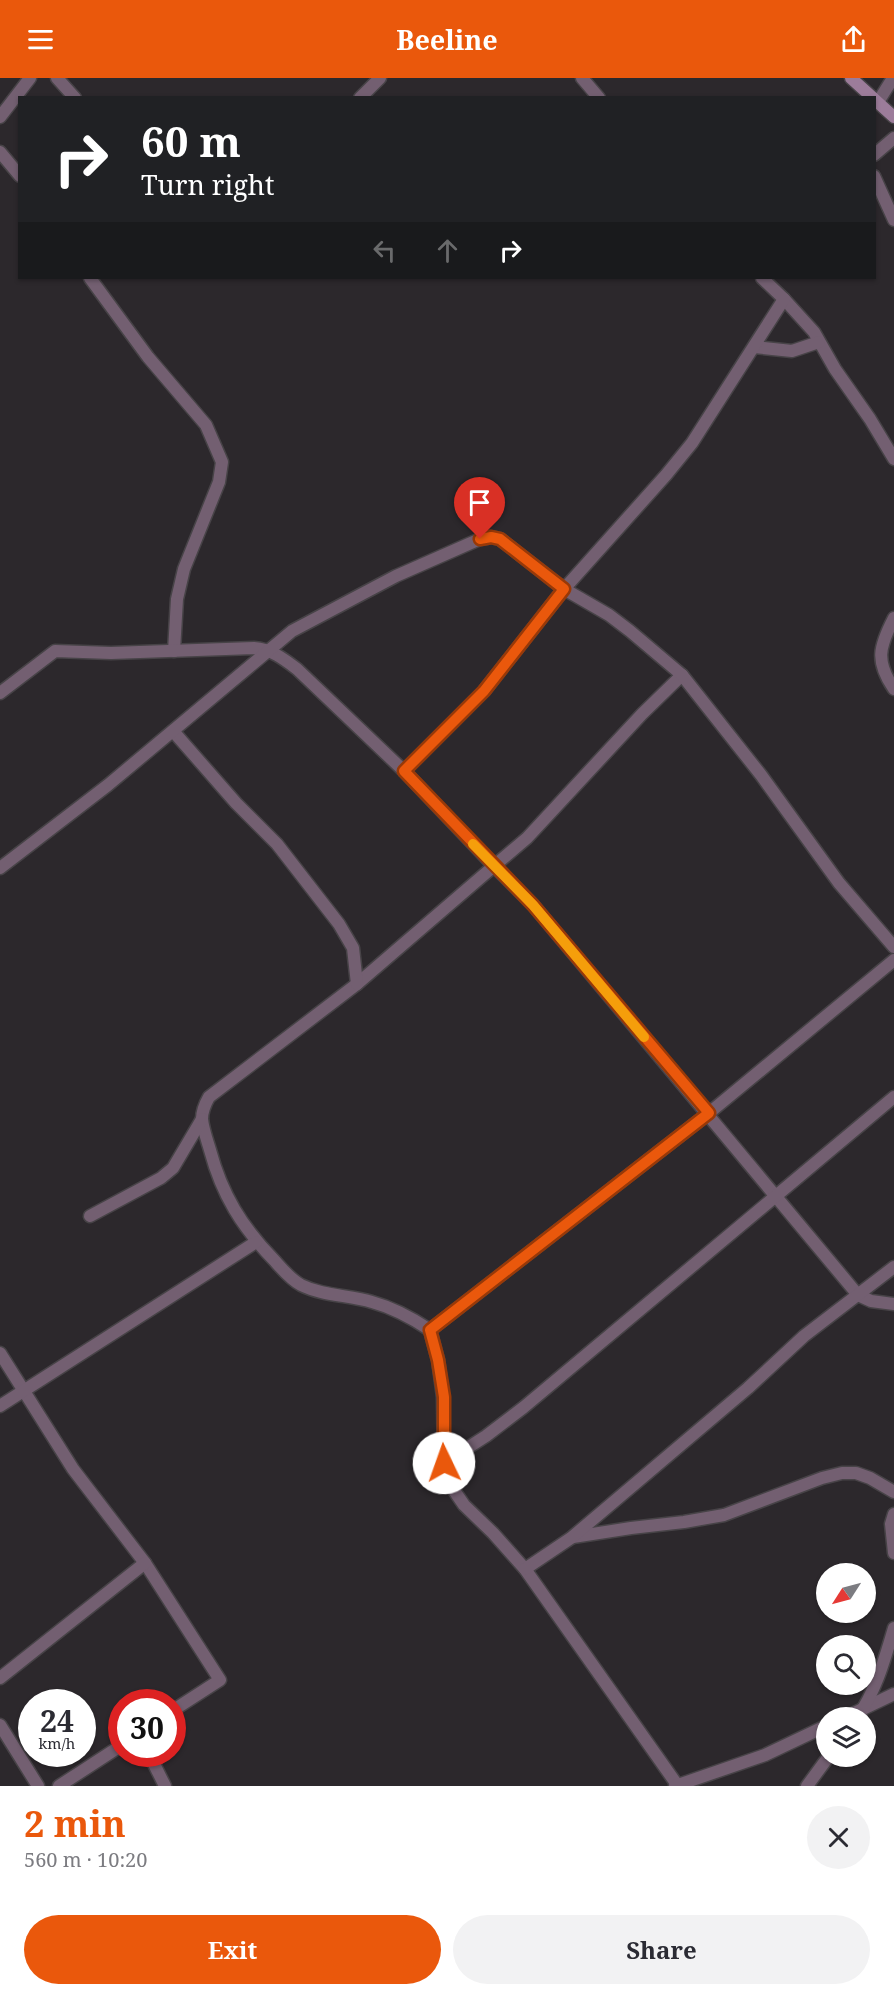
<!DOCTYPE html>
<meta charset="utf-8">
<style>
body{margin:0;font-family:"Noto Serif",serif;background:#f2f2f3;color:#2b2b33;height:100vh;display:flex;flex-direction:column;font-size:22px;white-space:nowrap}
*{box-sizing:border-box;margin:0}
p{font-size:20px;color:#7c7c81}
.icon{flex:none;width:33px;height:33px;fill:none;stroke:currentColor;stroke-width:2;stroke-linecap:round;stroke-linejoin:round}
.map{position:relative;height:1708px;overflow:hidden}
.panel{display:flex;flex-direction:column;background:#fff;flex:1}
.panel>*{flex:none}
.guide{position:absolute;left:18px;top:18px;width:858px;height:183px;border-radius:0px;box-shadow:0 2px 4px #0004;background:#202124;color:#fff;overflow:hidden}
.needle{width:39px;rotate:234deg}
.tools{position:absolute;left:816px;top:1485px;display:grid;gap:12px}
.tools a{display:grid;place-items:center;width:60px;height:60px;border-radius:50%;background:#fff;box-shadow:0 2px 4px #0004;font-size:30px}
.speed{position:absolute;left:18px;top:1611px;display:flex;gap:12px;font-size:30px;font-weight:700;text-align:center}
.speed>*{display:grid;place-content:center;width:78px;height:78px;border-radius:50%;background:#fff;box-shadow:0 2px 4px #0004;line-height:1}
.speed small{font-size:15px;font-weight:400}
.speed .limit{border:9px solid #d22;background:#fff;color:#111}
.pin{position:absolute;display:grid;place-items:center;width:51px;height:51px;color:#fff;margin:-62px -26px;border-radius:50% 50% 50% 0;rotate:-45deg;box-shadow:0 0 6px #0007}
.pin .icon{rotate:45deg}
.me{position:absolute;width:66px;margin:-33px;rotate:357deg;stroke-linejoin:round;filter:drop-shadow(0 0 4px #0008)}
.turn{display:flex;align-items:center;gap:21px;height:126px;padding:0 24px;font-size:27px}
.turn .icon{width:78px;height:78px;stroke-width:2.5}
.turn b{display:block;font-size:42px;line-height:51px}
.lanes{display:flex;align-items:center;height:57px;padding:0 24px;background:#0003;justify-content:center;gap:30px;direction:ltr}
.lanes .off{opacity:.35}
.round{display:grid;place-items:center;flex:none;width:63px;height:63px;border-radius:32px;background:#f2f2f3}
.summary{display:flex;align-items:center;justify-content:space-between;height:102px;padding:0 24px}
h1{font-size:36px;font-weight:700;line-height:45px;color:#ea580c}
.primary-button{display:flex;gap:12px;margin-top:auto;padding:12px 24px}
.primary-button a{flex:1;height:69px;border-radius:36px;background:#ea580c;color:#fff;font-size:24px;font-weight:700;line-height:69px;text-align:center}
.primary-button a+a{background:#f2f2f3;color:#2b2b33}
header{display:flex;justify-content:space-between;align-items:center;height:78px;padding:0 24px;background:#ea580c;color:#fff;font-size:27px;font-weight:700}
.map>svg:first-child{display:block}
</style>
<header><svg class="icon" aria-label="menu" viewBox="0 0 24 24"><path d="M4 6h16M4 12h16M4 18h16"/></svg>Beeline<svg class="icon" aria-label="share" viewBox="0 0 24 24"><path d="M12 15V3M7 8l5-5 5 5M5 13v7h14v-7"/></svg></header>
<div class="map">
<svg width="894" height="1708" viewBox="0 0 894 1708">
<rect width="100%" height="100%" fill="#2c282c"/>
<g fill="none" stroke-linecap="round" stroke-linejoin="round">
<defs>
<g id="minor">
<path d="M57,0L75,20"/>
<path d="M582,0L599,20"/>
<path d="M360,20L380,0"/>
<path d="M0,39L30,0"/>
<path d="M0,74L20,98"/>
<path d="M874,77L894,60"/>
<path d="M874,98L894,142"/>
<path d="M90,200L148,279L206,347L222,384L219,404L184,491L177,521L174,573"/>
<path d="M784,221L814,254L835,291L870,341L894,381"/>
<path d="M754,269L792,273L819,264"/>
<path d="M894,540C879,569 875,583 894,611"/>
<path d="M682,597L642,636L527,760L494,788L533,827L858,1217L871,1223L894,1226"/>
<path d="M0,615L55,573L111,575L254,570C271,571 284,581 297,591L404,693L494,788L357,906L209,1019C205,1026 202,1033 202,1041C203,1051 207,1062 210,1072C222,1117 242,1149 274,1182C282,1191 290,1201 301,1207C323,1218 349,1217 372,1224C394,1230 412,1240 430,1252L438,1282L443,1319L444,1385L453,1411L464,1427L493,1455L525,1491L678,1708"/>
<path d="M173,653L236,725L277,766L339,846L353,870L357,906"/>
<path d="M404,693L484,613L564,511L666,397L692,365L784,221L762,200"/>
<path d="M0,790L108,707L292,553L396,498L480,461L491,459L500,461L564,511L609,537L630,553L682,597L761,697L839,805L894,869"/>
<path d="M90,1138L161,1100L173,1090L202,1041"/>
<path d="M430,1252L709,1035L894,882"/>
<path d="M0,1275L73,1391L145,1485L220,1602L172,1633"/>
<path d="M0,1328L256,1164"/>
<path d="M444,1385L486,1358L524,1329L894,1019"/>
<path d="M894,1436L891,1446L894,1475"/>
<path d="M573,1459L631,1450L684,1444L724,1437L822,1400L842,1395H856L870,1400L894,1414"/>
<path d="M525,1491L571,1460L748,1310L804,1258L894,1189"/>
<path d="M0,1600L145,1485"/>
<path d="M844,1640L894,1616"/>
<path d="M857,1640C876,1613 885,1580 894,1550"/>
<path d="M0,1647L38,1708"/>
<path d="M149,1676L165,1708"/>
<path d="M59,1708L122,1667"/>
<path d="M675,1708L765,1677L826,1648"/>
<path d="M807,1708L829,1678"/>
</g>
<path id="tertiary" d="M878,24L893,0"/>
<g id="secondary">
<path d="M851,0L873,20"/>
<path d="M874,21L894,39"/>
</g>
</defs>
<!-- minor casing -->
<use href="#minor" stroke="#474347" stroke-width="15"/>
<!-- tertiary casing -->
<use href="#tertiary" stroke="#474347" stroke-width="15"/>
<!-- secondary casing -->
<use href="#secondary" stroke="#474347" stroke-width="15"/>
<!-- minor -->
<use href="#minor" stroke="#735f71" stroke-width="12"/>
<!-- tertiary -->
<use href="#tertiary" stroke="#735f71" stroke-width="12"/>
<!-- secondary -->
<use href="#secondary" stroke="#9c7c9a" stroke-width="12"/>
</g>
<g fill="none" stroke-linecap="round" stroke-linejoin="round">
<defs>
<path id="route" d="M444,1385V1319L438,1282L430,1252L709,1035L533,827L404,693L484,613L564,511L500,461L491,459L480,461"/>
</defs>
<!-- route casing -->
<use href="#route" stroke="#983908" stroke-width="15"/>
<!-- route -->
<use href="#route" stroke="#ea580c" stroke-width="10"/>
<!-- slow -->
<path stroke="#f59e0b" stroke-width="10" d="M473,766L533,827L644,959"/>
</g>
</svg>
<div class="tools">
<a><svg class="needle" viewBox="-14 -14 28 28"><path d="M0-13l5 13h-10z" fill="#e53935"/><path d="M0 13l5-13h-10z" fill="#7c7c81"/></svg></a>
<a><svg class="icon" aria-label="search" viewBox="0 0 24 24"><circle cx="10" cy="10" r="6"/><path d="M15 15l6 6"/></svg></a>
<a><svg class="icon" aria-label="layers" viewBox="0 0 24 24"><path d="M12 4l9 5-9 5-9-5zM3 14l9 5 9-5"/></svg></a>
</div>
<div class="speed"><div>24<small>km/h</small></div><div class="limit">30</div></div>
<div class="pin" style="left:480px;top:461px;background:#d93025"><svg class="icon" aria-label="arrive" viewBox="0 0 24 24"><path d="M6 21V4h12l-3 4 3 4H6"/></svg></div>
<svg class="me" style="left:444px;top:1385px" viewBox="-20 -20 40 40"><circle r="19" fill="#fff"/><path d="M0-13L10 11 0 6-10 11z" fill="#ea580c"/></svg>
<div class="guide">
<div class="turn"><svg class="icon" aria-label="right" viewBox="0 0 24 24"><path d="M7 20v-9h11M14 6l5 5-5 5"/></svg><div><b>60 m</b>Turn right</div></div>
<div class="lanes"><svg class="icon off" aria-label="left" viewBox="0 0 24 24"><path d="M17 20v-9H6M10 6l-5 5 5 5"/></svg><svg class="icon off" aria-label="ahead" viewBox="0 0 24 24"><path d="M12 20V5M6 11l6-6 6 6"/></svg><svg class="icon" aria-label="right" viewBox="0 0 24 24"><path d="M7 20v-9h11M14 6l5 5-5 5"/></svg></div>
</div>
</div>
<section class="panel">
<div class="summary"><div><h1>2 min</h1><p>560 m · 10:20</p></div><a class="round"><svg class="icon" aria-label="close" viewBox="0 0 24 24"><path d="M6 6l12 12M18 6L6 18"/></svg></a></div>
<div class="primary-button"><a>Exit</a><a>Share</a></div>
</section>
